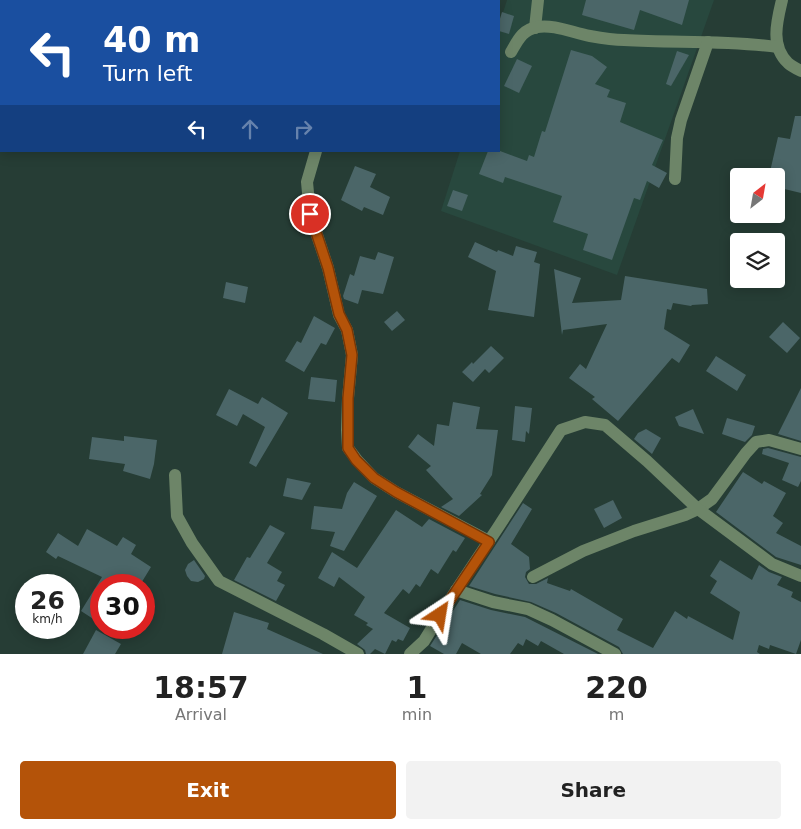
<!DOCTYPE html>
<style>
body{margin:0;font-family:"DejaVu Sans",sans-serif;background:#f2f2f2;color:#222;height:100vh;display:flex;flex-direction:column;font-size:19px;white-space:nowrap}
*{box-sizing:border-box;margin:0}
p{font-size:16px;color:#767676}
.icon{flex:none;width:28px;height:28px;fill:none;stroke:currentColor;stroke-width:2;stroke-linecap:round;stroke-linejoin:round}
.map{position:relative;height:654px;overflow:hidden}
.side{display:flex;flex-direction:column;background:#fff;flex:1}
.side>*{flex:none}
.top-card{position:absolute;left:0px;top:0px;width:500px;height:152px;box-shadow:0 2px 12px #0003;background:#1a4fa0;color:#fff;overflow:hidden}
.needle{width:32px;rotate:31deg}
.buttons{position:absolute;left:730px;top:168px;display:grid;gap:10px}
.buttons a{display:grid;place-items:center;width:55px;height:55px;border-radius:5px;background:#fff;box-shadow:0 2px 12px #0003;font-size:25px}
.speed{position:absolute;left:15px;top:574px;display:flex;gap:10px;font-size:25px;font-weight:700;text-align:center}
.speed>*{display:grid;place-content:center;width:65px;height:65px;border-radius:50%;background:#fff;box-shadow:0 2px 12px #0003;line-height:1}
.speed small{font-size:12px;font-weight:400}
.speed .limit{border:8px solid #d22;background:#fff;color:#111}
.pin{position:absolute;display:grid;place-items:center;width:42px;height:42px;color:#fff;margin:-21px;border:2px solid #fff;border-radius:50%;box-shadow:0 1px 5px #0007}
.me{position:absolute;width:55px;margin:-28px;rotate:33deg;stroke-linejoin:round;filter:drop-shadow(0 0 4px #0008)}
.turn{display:flex;align-items:center;gap:18px;height:105px;padding:0 20px;font-size:22px}
.turn .icon{width:65px;height:65px;stroke-width:2.5}
.turn b{display:block;font-size:35px;line-height:42px}
.lanes{display:flex;align-items:center;height:48px;padding:0 20px;background:#0003;justify-content:center;gap:25px;direction:ltr}
.lanes .off{opacity:.35}
.eta{display:flex;justify-content:space-evenly;align-items:center;height:85px;text-align:center}
.eta b{font-size:30px;font-weight:600;line-height:35px}
.button{display:flex;gap:10px;margin-top:auto;padding:10px 20px}
.button a{flex:1;height:58px;border-radius:5px;background:#b45309;color:#fff;font-size:20px;font-weight:600;line-height:58px;text-align:center}
.button a+a{background:#f2f2f2;color:#222}
.map>svg:first-child{display:block}
</style>
<div class="map">
<svg width="801" height="654" viewBox="0 0 801 654">
<rect width="100%" height="100%" fill="#263d35"/>
<!-- built -->
<path fill="#28483e" d="M507,0H714L617,275L441,211L460,151H499V25Z"/>
<!-- building -->
<g fill="#4b6668">
<path d="M586,0H689L682,25L640,10L634,30L582,15Z"/>
<path d="M502,12L514,16L509,34L499,31V22Z"/>
<path d="M571,50L592,56L607,67L595,84L610,90L607,97L626,103L620,122L663,140L652,165L667,173L659,188L647,181L640,200L634,198L612,260L583,250L588,234L553,222L562,196L505,177L503,183L479,174L488,151H500L527,161L529,155L534,157L542,131L545,132Z"/>
<path d="M677,51L689,55L671,86L666,84Z"/>
<path d="M517,59L532,66L519,93L504,86Z"/>
<path d="M795,116H801V193L776,187V176H769L778,137L790,139Z"/>
<path d="M355,166L376,174L370,187L390,197L383,215L364,207L362,211L341,200Z"/>
<path d="M453,190L468,195L462,211L447,206Z"/>
<path d="M475,242L497,252L498,250L513,256L516,246L537,252L534,262L540,264L534,317L488,310L496,271L468,257Z"/>
<path d="M378,252L394,257L383,294L362,290L358,304L344,299L343,296L350,274L354,276L360,256L375,260Z"/>
<path d="M554,269L581,278L572,303L621,300L625,276L707,289L708,304L692,305L691,306L673,303L671,310L667,309L664,329L690,345L679,363L672,358L618,421L592,399L595,397L569,378L580,364L586,369L607,324L563,330L562,335Z"/>
<path d="M226,282L248,287L245,303L223,298Z"/>
<path d="M397,311L405,320L392,331L384,322Z"/>
<path d="M314,316L335,328L326,345L321,343L304,372L285,361L297,341L301,343Z"/>
<path d="M783,322L800,338L787,353L769,337Z"/>
<path d="M491,346L504,358L489,373L485,369L473,382L462,372L472,362L473,364Z"/>
<path d="M716,356L746,375L737,391L706,371Z"/>
<path d="M311,377L337,380L335,402L308,399Z"/>
<path d="M801,388V441L778,434Z"/>
<path d="M229,389L258,404L262,397L288,413L256,467L249,463L265,427L243,414L237,426L216,415Z"/>
<path d="M453,402L480,407L476,429L498,430L492,475L480,494L482,495L459,516L441,507L453,499L426,470L431,466L408,447L418,434L434,446L437,424L449,426Z"/>
<path d="M515,406L532,408L529,434L526,431L525,442L512,440Z"/>
<path d="M693,409L704,434L679,426L675,417Z"/>
<path d="M727,418L755,426L752,435L745,442L722,434Z"/>
<path d="M646,429L661,438L652,454L634,439L638,433Z"/>
<path d="M124,436L157,440L154,464L150,479L123,471L125,464L89,459L92,437L124,441Z"/>
<path d="M768,448L801,457V481L798,487L782,480L789,463L762,454L763,449Z"/>
<path d="M743,472L762,484L764,481L786,493L773,516L783,523L776,533L801,546V565L776,557L716,512Z"/>
<path d="M287,478L311,483L302,500L283,496Z"/>
<path d="M354,482L377,496L344,551L330,546L335,532L311,529L314,506L342,509L347,493Z"/>
<path d="M613,500L622,518L604,528L594,509Z"/>
<path d="M523,503L532,509L511,544L529,557L530,569L526,572L525,577L529,584H536L548,578L547,583L570,591L571,589L623,619L617,630L653,648L675,611L687,619L688,616L733,640L740,612L710,593L717,581L710,576L720,560L752,580L759,565L769,572L782,577L777,585L793,592L791,597L801,602V640L796,654L770,645L769,649L759,645L757,652L760,654H623L619,647L556,613L531,602L495,594L469,586Z"/>
<path d="M396,510L422,527L429,519L465,538L456,552L453,550L438,574L431,569L420,587L416,584L409,594L403,589L384,613L410,628L403,641L398,639L396,642L392,640L385,654L375,649L370,654H366L365,650L357,644L373,629L366,625L368,623L354,615L365,597L339,577L334,587L318,578L332,552L357,568Z"/>
<path d="M270,525L285,533L267,563L282,572L277,581L285,585L276,601L234,580L247,557L250,558Z"/>
<path d="M87,529L117,546L123,537L136,545L131,554L151,567L140,585H101V624L81,611L102,577L58,556L56,559L46,552L58,533L78,546Z"/>
<path d="M194,560L205,576L204,579L198,582L191,581L187,576L185,570L188,564Z"/>
<path d="M460,600L491,610L525,617L598,654H564L541,641L538,646L526,639L523,646L518,643L510,654H481L462,643L456,654H444L430,646Z"/>
<path d="M234,612L269,623L267,629L323,654H222Z"/>
<path d="M96,630L121,644L115,654H83Z"/>
</g>
<g fill="none" stroke-linecap="round" stroke-linejoin="round">
<!-- minor -->
<g stroke="#6d8568" stroke-width="12">
<path d="M782,0C777,21 770,46 788,63C791,66 797,69 801,71"/>
<path d="M535,28L538,0"/>
<path d="M511,52C518,40 522,30 537,27C554,24 573,33 590,36C601,38 613,40 624,40C676,43 726,40 778,47"/>
<path d="M316,151L307,182L310,214L328,268L339,315L347,330L352,355L348,398L347,430L348,448L357,460L374,478L396,492L489,541"/>
<path d="M675,179L677,138L681,120L708,42"/>
<path d="M175,475L177,516L192,543L219,581L323,634L358,654"/>
<path d="M533,577L583,551L634,531L685,515L698,509L712,499L746,453L756,442L769,440L801,449"/>
<path d="M456,590L493,602L528,609L552,620L615,654"/>
<path d="M410,654L424,641L447,604L497,529L561,430L585,422L605,425L647,461L698,509L772,564L801,576"/>
</g>
</g>
<g fill="none" stroke-linecap="round" stroke-linejoin="round">
<defs>
<path id="route" d="M310,214L328,268L339,314L347,330L352,355L348,398V448L356,460L374,478L396,492L489,542L440,615"/>
</defs>
<!-- route casing -->
<use href="#route" stroke="#753606" stroke-width="12"/>
<!-- route -->
<use href="#route" stroke="#b45309" stroke-width="9"/>
</g>
</svg>
<div class="buttons">
<a><svg class="needle" viewBox="-14 -14 28 28"><path d="M0-13l5 13h-10z" fill="#e53935"/><path d="M0 13l5-13h-10z" fill="#767676"/></svg></a>
<a><svg class="icon" aria-label="layers" viewBox="0 0 24 24"><path d="M12 4l9 5-9 5-9-5zM3 14l9 5 9-5"/></svg></a>
</div>
<div class="speed"><div>26<small>km/h</small></div><div class="limit">30</div></div>
<div class="pin" style="left:310px;top:214px;background:#d93025"><svg class="icon" aria-label="arrive" viewBox="0 0 24 24"><path d="M6 21V4h12l-3 4 3 4H6"/></svg></div>
<svg class="me" style="left:440px;top:615px" viewBox="-20 -20 40 40"><path d="M0-17L14 15 0 8-14 15z" fill="#b45309" stroke="#fff" stroke-width="4"/></svg>
<div class="top-card">
<div class="turn"><svg class="icon" aria-label="left" viewBox="0 0 24 24"><path d="M17 20v-9H6M10 6l-5 5 5 5"/></svg><div><b>40 m</b>Turn left</div></div>
<div class="lanes"><svg class="icon" aria-label="left" viewBox="0 0 24 24"><path d="M17 20v-9H6M10 6l-5 5 5 5"/></svg><svg class="icon off" aria-label="ahead" viewBox="0 0 24 24"><path d="M12 20V5M6 11l6-6 6 6"/></svg><svg class="icon off" aria-label="right" viewBox="0 0 24 24"><path d="M7 20v-9h11M14 6l5 5-5 5"/></svg></div>
</div>
</div>
<section class="side">
<div class="eta">
<div><b>18:57</b><p>Arrival</p></div>
<div><b>1</b><p>min</p></div>
<div><b>220</b><p>m</p></div>
</div>
<div class="button"><a>Exit</a><a>Share</a></div>
</section>
